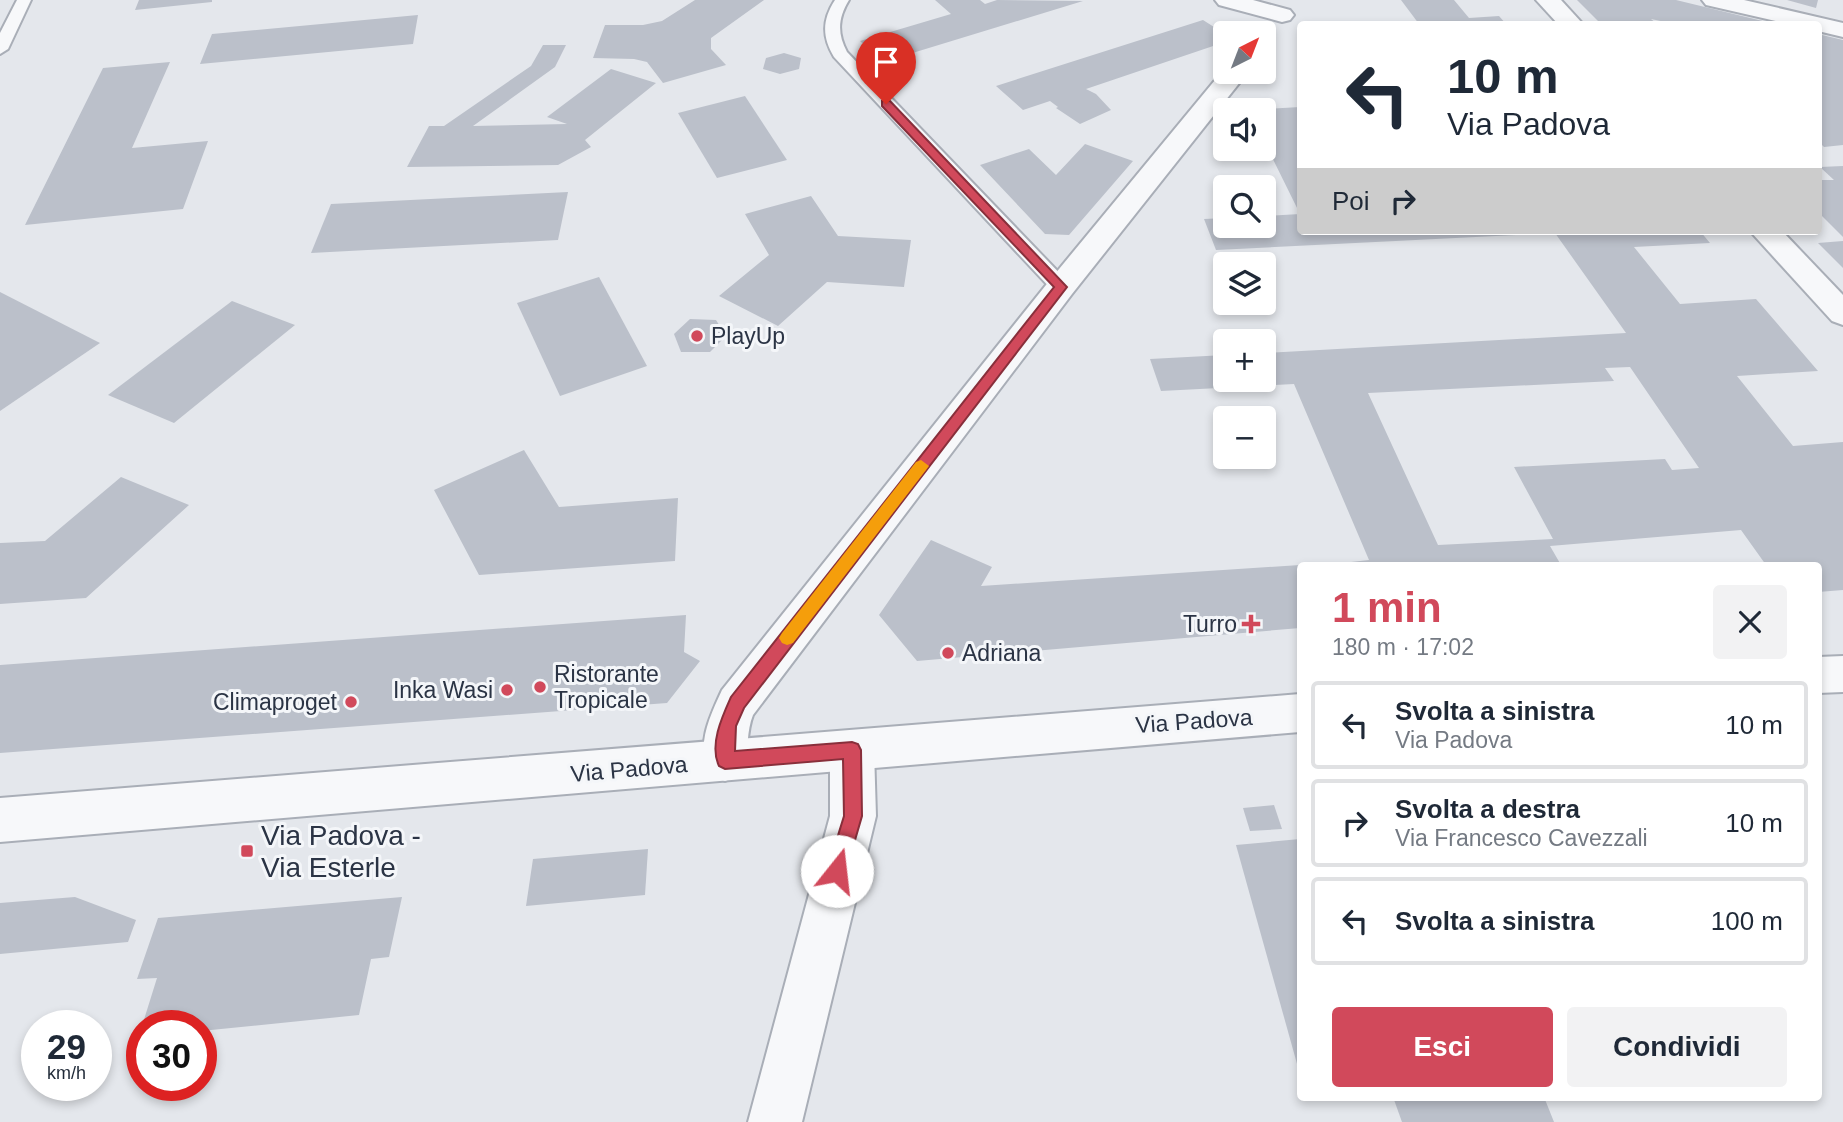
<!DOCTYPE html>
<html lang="it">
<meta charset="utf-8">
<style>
body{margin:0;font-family:Arial,sans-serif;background:#f2f2f3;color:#1f2937;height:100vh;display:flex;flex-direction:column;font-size:26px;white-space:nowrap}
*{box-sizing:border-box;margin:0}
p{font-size:23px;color:#747a83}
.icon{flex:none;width:38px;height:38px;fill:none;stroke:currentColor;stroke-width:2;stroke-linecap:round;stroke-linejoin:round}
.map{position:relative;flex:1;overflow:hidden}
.sheet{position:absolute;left:1297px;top:562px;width:525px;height:539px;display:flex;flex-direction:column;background:#fff;border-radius:7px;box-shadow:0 4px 10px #0003}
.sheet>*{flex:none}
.guide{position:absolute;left:1297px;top:21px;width:525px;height:214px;border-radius:7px;box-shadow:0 4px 10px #0003;background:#fff;color:#1f2937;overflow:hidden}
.needle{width:46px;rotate:42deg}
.tools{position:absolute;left:1213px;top:21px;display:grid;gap:14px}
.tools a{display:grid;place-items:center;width:63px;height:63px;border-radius:7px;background:#fff;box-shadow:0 4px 10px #0003;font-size:35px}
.speed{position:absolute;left:21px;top:1010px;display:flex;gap:14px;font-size:35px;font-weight:700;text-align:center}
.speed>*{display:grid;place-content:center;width:91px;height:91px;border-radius:50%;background:#fff;box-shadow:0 4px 10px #0003;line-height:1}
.speed small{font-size:18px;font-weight:400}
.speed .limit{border:10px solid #d22;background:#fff;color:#111}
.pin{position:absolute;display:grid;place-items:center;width:60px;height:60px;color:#fff;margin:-72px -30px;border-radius:50% 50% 50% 0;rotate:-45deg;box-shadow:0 0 7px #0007}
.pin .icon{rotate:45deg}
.me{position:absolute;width:77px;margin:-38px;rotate:16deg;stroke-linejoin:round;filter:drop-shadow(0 0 5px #0008)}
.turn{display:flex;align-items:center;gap:24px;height:147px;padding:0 35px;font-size:32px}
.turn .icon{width:91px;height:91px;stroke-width:2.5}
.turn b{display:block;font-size:49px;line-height:60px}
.then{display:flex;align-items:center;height:66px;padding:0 35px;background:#0003;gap:14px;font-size:26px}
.round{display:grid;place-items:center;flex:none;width:74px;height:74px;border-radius:7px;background:#f2f2f3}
.head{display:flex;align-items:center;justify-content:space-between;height:119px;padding:0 35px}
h1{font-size:42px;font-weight:700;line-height:52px;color:#d1495b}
.cta{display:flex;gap:14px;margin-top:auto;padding:14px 35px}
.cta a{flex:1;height:80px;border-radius:7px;background:#d1495b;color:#fff;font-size:28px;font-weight:700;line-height:80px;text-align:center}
.cta a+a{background:#f2f2f3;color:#1f2937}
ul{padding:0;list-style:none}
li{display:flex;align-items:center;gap:21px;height:88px;margin:0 14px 10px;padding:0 21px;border:4px solid #e0e1e3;border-radius:7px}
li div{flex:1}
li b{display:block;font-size:26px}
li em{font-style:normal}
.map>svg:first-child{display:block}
</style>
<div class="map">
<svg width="1843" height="1122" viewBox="0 0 1843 1122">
<rect width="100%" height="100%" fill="#e4e7ec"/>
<!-- building -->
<g fill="#bbc0ca" fill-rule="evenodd">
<path d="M139,0H212V2L135,10Z"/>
<path d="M695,0H764L711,38V49L726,65L663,83L647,62L634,59L593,58L605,25H643L662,21Z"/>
<path d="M935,0H980L985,4L997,0L1083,1L883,62L860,41L951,14Z"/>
<path d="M1401,0H1454L1469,18L1499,16L1506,24H1419Z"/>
<path d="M1577,0H1676L1775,24H1675L1651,19L1657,24H1601Z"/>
<path d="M1787,0H1818L1816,8Z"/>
<path d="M418,15L413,44L200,64L212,34Z"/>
<path d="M1203,20L1225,34V42L1086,89L1096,94L1111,110L1080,124L1056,108L1058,107L1050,101L1023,110L996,86Z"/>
<path d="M1818,34L1843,40V145L1824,147L1818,141Z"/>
<path d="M543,45H566L555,67L473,126L567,124L547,117L611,69L656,83L585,140L591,147L558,165L407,167L429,126H444L531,66Z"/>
<path d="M784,53L801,58L799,69L780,74L763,69L766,58Z"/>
<path d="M170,62L132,148L208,141L183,209L25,225L103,68Z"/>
<path d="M745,96L787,160L717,178L678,113Z"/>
<path d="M1300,107V231H1700L1710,243L1634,247L1680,304L1756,299L1818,371L1737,376L1793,446L1843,442V590L1818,592V565H1766L1741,530L1550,546L1561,565H1324L1369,560L1294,384L1161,391L1150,359L1225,355V380H1264V353L1626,333L1555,233L1216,250L1204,219L1225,218V226H1264V216L1300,214L1264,141V109ZM1630,367L1699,468L1672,470L1665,459L1514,467L1553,539L1438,545L1368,393L1614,381L1605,368Z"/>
<path d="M1085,144L1133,161L1069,235L1045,234L980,165L1029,149L1056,175Z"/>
<path d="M1843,166V237L1818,212V180H1834L1820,167Z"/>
<path d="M568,192L558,240L311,253L331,204Z"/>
<path d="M811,196L838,236L911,240L904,287L827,282L778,326L719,296L769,255L745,214Z"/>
<path d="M1843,241V268L1818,243Z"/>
<path d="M599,277L647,366L560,396L517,303Z"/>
<path d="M0,292L100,343L0,411Z"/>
<path d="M232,301L295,325L174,423L108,395Z"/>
<path d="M690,319L716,320L726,336L710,352H681L674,334Z"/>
<path d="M524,450L559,507L678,498L675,561L479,575L434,490Z"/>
<path d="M121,477L189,505L86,598L0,604V543L45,541Z"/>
<path d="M931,540L992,567L981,586L1300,565V628L917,661L879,615Z"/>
<path d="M686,615L684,652L700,661L667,703L0,753V665Z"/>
<path d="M1274,805L1282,829L1250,831L1243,808Z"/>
<path d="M1300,839V1071H1299L1236,845Z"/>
<path d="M648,849L645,895L526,906L533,859Z"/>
<path d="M75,897L136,920L128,942L0,954V903Z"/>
<path d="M402,897L389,957L371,959L359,1015L201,1031V1026H142L157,978L137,979L158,918Z"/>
<path d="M1393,1097H1544L1554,1122H1402Z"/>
</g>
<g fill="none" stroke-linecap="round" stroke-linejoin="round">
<defs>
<g id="service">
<path d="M17,0H31L8,49L0,54V33Z"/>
<path d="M835,0H849C838,18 837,33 847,52L1068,282L1071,287L1068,292H1054L834,57C822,37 822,20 835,0Z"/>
</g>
<g id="minor">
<path d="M1215,0H1253L1290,10L1294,15L1290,20L1282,22L1219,5Z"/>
<path d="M1536,0H1561L1583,24H1558Z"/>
<path d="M1702,0H1744L1843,23V37L1818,31V24H1789L1706,5Z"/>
<path d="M1225,68V72H1248L1072,294L753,715C745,735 750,755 741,775L725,781L709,775C696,745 709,718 722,690L1050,280Z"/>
<path d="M1750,231H1782L1843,295V325L1832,321Z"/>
<path d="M852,730L867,736L874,750L876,816L802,1122H748L830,816V750L837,736Z"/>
</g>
<g id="tertiary">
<path d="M1843,656V692L1818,693V657Z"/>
<path d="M1300,694V732L0,842V798Z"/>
</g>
</defs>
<!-- service casing -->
<use href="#service" stroke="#a9aeb7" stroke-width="4"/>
<!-- minor casing -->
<use href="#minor" stroke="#a9aeb7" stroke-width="4"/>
<!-- tertiary casing -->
<use href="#tertiary" stroke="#a9aeb7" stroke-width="4"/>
<!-- service -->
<use href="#service" fill="#f7f8fa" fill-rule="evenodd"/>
<!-- minor -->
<use href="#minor" fill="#f7f8fa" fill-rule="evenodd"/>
<!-- tertiary -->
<use href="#tertiary" fill="#f7f8fa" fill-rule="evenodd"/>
</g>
<!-- route -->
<path fill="#d1495b" stroke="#882f3b" stroke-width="2" d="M882,101H890L1067,287L744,708L736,726L735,751L852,742L858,744L861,750L862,816L846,871L844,878L837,880L830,878L827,871L844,816L843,759L725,769L719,766C709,745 722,717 731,697L1054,287L882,106Z"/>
<!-- slow -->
<path fill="#f59e0b" d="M921,460L929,466L926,470L793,643L787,645L782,643L779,638L782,633L916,462Z"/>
<!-- markers -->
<g fill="#d1495b" stroke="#f4f6f9" stroke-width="2.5">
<circle cx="697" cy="336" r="7"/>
<path d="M1247.5 613.5h7v7h7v7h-7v7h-7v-7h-7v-7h7z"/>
<circle cx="948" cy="653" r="7"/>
<circle cx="540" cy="687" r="7"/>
<circle cx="507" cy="690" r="7"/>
<circle cx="351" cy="702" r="7"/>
<rect x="240" y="844" width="14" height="14" rx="3.5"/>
</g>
<g text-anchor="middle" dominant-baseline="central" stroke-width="6" stroke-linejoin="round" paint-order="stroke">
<!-- poi labels -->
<g font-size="23" fill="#2b3445" stroke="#f4f6f9" text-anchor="start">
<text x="711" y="336">PlayUp</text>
<text x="1237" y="624" text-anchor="end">Turro</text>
<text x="962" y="653">Adriana</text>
<text x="554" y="674">Ristorante<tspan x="554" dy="26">Tropicale</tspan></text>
<text x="493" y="690" text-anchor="end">Inka Wasi</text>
<text x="337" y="702" text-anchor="end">Climaproget</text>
</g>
<!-- street labels -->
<g font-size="23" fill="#2b3445" stroke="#f4f6f9">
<text transform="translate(1194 721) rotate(-4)">Via Padova</text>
<text transform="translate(629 769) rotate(-5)">Via Padova</text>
</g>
<!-- near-poi labels -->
<g font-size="28" fill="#2b3445" stroke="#f4f6f9" text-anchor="start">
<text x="261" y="835">Via Padova -<tspan x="261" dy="32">Via Esterle</tspan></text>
</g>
</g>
</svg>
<div class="tools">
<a><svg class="needle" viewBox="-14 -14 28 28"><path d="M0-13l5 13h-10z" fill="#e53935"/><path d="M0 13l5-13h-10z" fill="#747a83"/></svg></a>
<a><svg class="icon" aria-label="sound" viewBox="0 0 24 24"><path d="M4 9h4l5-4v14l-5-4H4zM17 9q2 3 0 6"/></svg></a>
<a><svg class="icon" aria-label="search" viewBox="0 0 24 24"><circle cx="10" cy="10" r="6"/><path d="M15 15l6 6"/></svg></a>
<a><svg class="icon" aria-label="layers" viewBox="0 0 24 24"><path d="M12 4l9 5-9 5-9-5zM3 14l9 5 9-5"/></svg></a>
<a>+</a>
<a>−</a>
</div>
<div class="speed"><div>29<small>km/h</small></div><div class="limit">30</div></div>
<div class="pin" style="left:886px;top:104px;background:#d93025"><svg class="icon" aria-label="arrive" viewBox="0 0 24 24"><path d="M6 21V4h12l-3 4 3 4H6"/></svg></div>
<svg class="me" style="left:837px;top:871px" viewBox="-20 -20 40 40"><circle r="19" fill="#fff"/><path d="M0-13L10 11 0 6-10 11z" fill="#d1495b"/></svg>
<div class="guide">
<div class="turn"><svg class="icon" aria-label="left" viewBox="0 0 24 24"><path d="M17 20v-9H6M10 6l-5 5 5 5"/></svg><div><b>10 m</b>Via Padova</div></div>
<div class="then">Poi<svg class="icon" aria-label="right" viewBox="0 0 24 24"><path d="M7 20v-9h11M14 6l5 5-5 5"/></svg></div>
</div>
<section class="sheet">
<div class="head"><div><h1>1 min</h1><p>180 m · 17:02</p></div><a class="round"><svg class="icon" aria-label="close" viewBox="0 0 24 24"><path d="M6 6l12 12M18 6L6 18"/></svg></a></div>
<ul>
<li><svg class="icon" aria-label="left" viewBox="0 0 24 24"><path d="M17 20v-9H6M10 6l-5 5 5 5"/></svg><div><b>Svolta a sinistra</b><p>Via Padova</p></div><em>10 m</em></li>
<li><svg class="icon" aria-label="right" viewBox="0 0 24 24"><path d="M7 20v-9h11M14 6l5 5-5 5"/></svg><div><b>Svolta a destra</b><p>Via Francesco Cavezzali</p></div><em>10 m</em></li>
<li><svg class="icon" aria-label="left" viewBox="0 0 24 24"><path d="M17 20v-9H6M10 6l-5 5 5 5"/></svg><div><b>Svolta a sinistra</b></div><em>100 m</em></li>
</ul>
<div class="cta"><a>Esci</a><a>Condividi</a></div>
</section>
</div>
